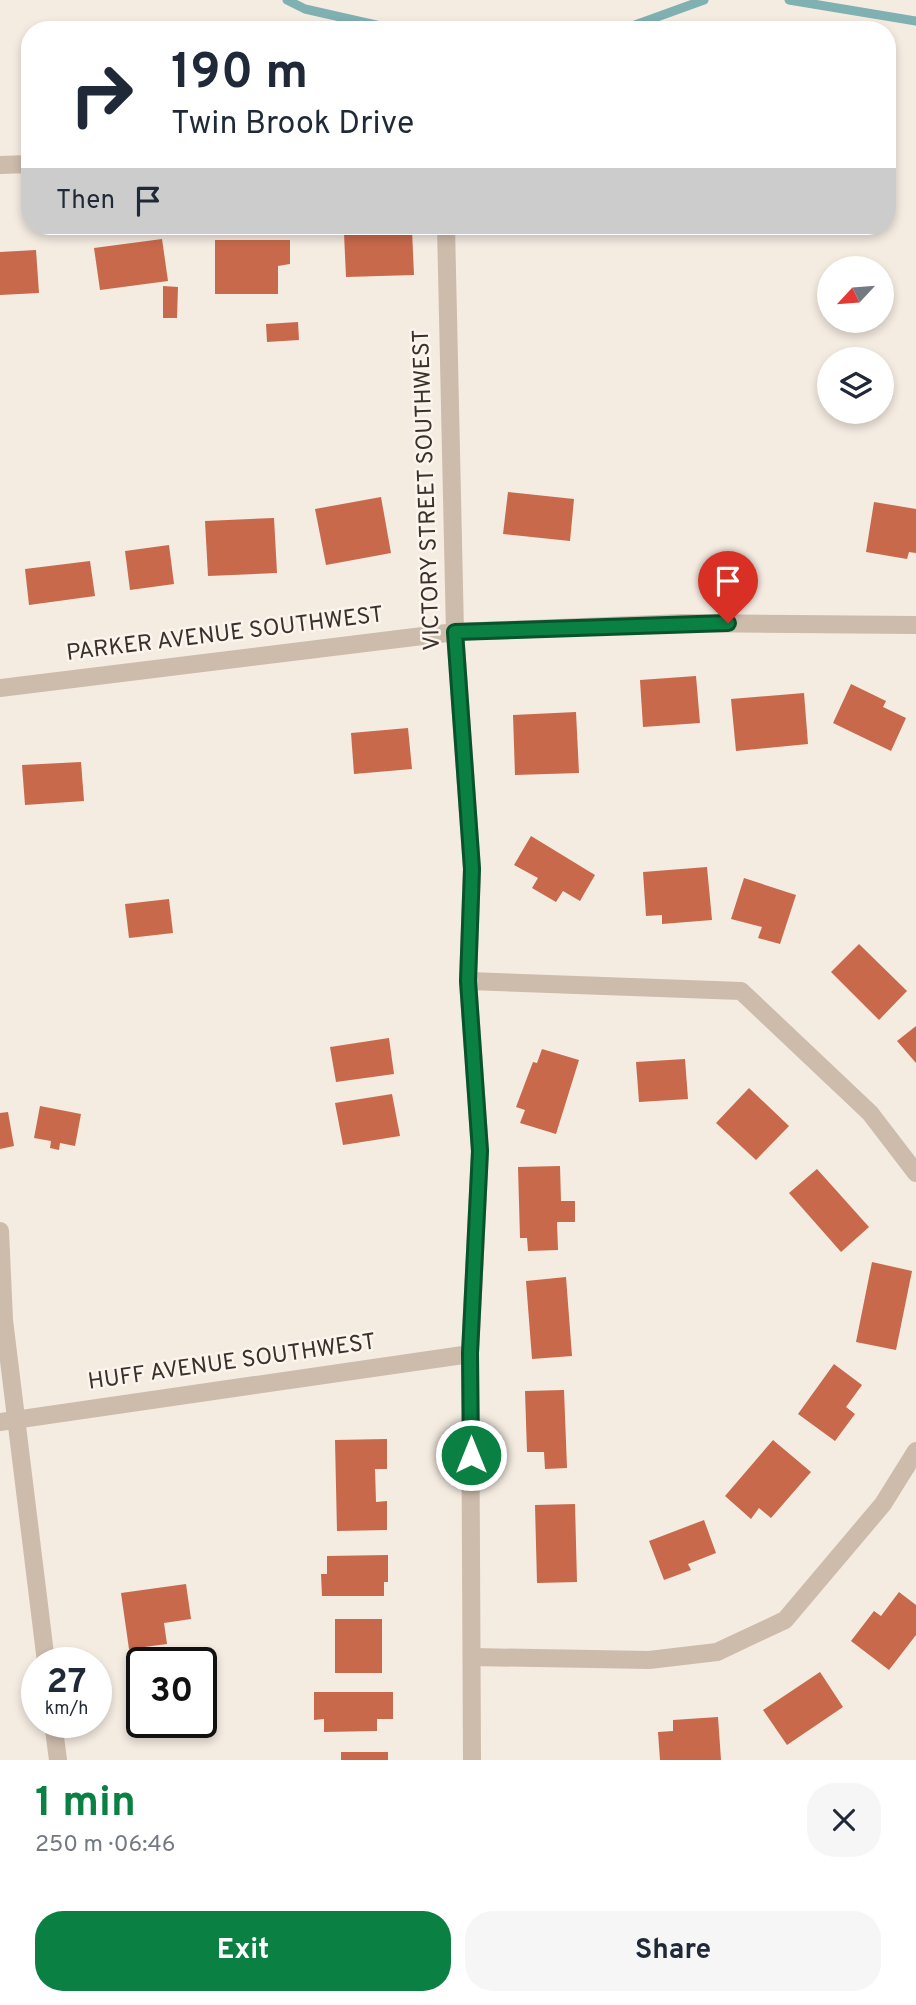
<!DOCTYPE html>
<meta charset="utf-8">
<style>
body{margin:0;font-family:Overpass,sans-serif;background:#f6f6f7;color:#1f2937;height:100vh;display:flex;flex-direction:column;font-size:26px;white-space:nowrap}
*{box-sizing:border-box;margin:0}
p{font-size:23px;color:#747a83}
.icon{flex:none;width:38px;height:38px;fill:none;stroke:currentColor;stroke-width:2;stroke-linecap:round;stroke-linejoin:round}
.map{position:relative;height:1760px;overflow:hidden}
.details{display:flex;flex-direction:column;background:#fff;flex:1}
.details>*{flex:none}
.guide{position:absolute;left:21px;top:21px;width:875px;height:214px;border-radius:28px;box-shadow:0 4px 10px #0003;background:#fff;color:#1f2937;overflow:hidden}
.needle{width:46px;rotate:244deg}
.tools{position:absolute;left:817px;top:256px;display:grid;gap:14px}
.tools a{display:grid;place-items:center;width:77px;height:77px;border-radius:50%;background:#fff;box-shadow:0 4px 10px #0003;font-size:35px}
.speed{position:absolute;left:21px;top:1647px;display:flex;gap:14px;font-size:35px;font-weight:700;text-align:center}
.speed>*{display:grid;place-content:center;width:91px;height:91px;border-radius:50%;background:#fff;box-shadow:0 4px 10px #0003;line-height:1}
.speed small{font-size:18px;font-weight:400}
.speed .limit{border:4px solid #111;border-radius:10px;background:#fff;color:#111}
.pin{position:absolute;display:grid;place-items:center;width:60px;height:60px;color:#fff;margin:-72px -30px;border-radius:50% 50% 50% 0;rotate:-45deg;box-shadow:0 0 7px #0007}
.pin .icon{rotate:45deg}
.me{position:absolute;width:77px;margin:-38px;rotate:0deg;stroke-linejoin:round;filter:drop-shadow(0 0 5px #0008)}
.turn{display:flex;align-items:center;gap:24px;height:147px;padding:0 35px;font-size:32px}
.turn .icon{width:91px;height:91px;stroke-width:2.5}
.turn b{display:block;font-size:49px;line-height:60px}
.then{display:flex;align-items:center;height:66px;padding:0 35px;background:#0003;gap:14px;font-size:26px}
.round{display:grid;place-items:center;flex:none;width:74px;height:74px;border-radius:28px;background:#f6f6f7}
.headline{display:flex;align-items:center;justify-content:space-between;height:119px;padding:0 35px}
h1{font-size:42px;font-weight:700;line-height:52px;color:#0b8043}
.button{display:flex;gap:14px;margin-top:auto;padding:14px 35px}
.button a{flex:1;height:80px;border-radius:28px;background:#0b8043;color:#fff;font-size:28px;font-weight:700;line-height:80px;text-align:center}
.button a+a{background:#f6f6f7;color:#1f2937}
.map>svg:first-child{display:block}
</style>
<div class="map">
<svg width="916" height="1760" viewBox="0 0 916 1760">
<rect width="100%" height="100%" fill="#f4ebe1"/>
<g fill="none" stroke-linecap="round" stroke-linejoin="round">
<!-- stream -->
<g stroke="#7fb0b2" stroke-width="9">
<path d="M287,0L305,9L398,30"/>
<path d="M789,0L916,21"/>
<path d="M621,30L704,0"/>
</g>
</g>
<!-- building -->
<g fill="#c8694b">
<path d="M412,230L414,275L346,277L344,233Z"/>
<path d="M162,239L168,281L100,290L94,248Z"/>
<path d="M215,240H290V264L278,266V294H215Z"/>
<path d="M36,250L39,293L0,295V252Z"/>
<path d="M163,286L178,287L177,318H163Z"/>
<path d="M298,322L299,340L267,342L266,324Z"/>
<path d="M508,492L574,499L570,541L503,534Z"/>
<path d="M381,497L391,553L326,565L315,509Z"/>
<path d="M874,502L916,509V553L909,552L907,559L866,552Z"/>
<path d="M274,518L277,573L208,576L205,521Z"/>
<path d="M169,545L174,584L130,590L125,551Z"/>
<path d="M90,561L95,596L29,605L25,569Z"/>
<path d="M696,676L700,723L643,727L640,680Z"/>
<path d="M851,684L886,701L883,707L906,718L891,751L833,723Z"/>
<path d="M804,693L808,744L736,751L731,699Z"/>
<path d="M576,712L579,773L515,775L513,715Z"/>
<path d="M408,728L412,769L354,774L351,733Z"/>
<path d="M81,762L84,801L25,805L22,765Z"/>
<path d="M531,836L595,875L580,901L563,891L556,902L532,888L538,878L514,865Z"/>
<path d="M707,867L712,920L662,924V915L646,916L643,872Z"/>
<path d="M744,878L796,895L780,944L758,938L762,927L731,919Z"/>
<path d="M169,899L173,933L129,938L125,904Z"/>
<path d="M859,944L907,991L879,1020L831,972Z"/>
<path d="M916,1026V1063L897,1041Z"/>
<path d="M389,1038L394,1074L336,1082L330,1047Z"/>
<path d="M542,1049L579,1060L556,1134L520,1123L525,1110L516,1107L533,1062L537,1063Z"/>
<path d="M685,1059L688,1099L639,1102L636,1062Z"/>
<path d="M749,1088L789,1126L756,1160L716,1123Z"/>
<path d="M392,1094L400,1136L343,1145L335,1103Z"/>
<path d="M40,1106L81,1114L75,1146L60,1143L59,1150L50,1148L51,1141L34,1138Z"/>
<path d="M8,1112L14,1146L0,1149V1113Z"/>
<path d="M560,1166L561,1201H575V1222H557L558,1250L528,1251L527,1238H520L518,1167Z"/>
<path d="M817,1169L869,1227L841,1252L789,1193Z"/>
<path d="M872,1262L912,1271L896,1350L856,1342Z"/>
<path d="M566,1277L572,1356L532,1359L526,1281Z"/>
<path d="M834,1364L862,1385L846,1407L855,1414L835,1441L798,1414Z"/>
<path d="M564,1390L567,1468L545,1469L544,1452H527L525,1391Z"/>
<path d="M387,1439V1469H375L376,1502L387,1501V1530L337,1531L335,1440Z"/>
<path d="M773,1440L811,1472L771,1518L759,1508L751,1519L725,1496Z"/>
<path d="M575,1504L577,1582L537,1583L535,1505Z"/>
<path d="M704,1520L716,1553L688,1564L691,1570L664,1580L649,1541Z"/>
<path d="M388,1555V1582H384V1596H322L321,1574H327V1556Z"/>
<path d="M186,1584L191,1619L164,1623L167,1644L129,1649L121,1593Z"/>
<path d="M899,1592L916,1605V1635L889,1670L851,1641L874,1611L881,1616Z"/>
<rect x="335" y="1619" width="47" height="54"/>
<path d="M820,1672L843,1707L787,1745L763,1710Z"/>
<path d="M201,1674H204L207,1696L201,1697Z"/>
<path d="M142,1683V1706L132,1708L128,1685Z"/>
<path d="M314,1692H393V1719H377V1731L324,1732V1719L314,1720Z"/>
<path d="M718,1717L721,1760H660L658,1732L673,1731V1720Z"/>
<rect x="341" y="1752" width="47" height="8"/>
</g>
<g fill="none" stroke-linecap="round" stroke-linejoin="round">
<!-- minor -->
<g stroke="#cdbbac" stroke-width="18">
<path d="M0,165L30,164"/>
<path d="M446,226L455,632L472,869L468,981L480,1151L470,1354L472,1760"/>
<path d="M0,688L455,632L682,623L916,625"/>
<path d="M468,981L741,991L870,1113L916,1173"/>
<path d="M0,1231L4,1320L46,1662"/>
<path d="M0,1422L470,1354"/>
<path d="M472,1657L649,1660L717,1652L785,1620L883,1504L916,1451"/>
<path d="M53,1722L58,1760"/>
</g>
</g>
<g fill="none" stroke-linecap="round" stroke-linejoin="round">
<defs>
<path id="route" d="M471,1455L470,1353L480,1151L468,981L472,869L455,632L728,623"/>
</defs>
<!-- route casing -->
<use href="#route" stroke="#07532c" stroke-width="18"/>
<!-- route -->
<use href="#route" stroke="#0b8043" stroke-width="12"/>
</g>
<g text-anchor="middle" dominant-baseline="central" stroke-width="5" stroke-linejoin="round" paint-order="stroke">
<!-- street labels -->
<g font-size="23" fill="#3b302b" stroke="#fbf5ee">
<text transform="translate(428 490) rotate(-92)">VICTORY STREET SOUTHWEST</text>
<text transform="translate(225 635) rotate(-7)">PARKER AVENUE SOUTHWEST</text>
<text transform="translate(232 1363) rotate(-8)">HUFF AVENUE SOUTHWEST</text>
</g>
</g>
</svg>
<div class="tools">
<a><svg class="needle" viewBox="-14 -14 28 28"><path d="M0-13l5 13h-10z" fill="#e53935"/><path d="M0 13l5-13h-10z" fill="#747a83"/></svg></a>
<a><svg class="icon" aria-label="layers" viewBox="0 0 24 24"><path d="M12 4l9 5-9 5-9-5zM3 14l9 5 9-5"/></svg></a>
</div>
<div class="speed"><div>27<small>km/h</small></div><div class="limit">30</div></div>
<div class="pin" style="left:728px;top:623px;background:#d93025"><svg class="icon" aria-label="arrive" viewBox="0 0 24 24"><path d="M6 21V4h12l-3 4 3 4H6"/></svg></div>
<svg class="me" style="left:471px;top:1455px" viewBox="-20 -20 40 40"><circle r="17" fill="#0b8043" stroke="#fff" stroke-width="3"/><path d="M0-11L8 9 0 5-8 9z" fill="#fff"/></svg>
<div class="guide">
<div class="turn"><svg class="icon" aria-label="right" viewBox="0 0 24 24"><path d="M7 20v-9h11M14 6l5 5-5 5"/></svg><div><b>190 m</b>Twin Brook Drive</div></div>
<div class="then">Then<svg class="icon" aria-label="arrive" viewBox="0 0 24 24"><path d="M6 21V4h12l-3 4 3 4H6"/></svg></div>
</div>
</div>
<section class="details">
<div class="headline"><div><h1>1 min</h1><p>250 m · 06:46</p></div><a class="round"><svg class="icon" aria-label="close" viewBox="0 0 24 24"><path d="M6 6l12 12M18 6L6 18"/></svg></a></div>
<div class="button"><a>Exit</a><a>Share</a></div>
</section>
